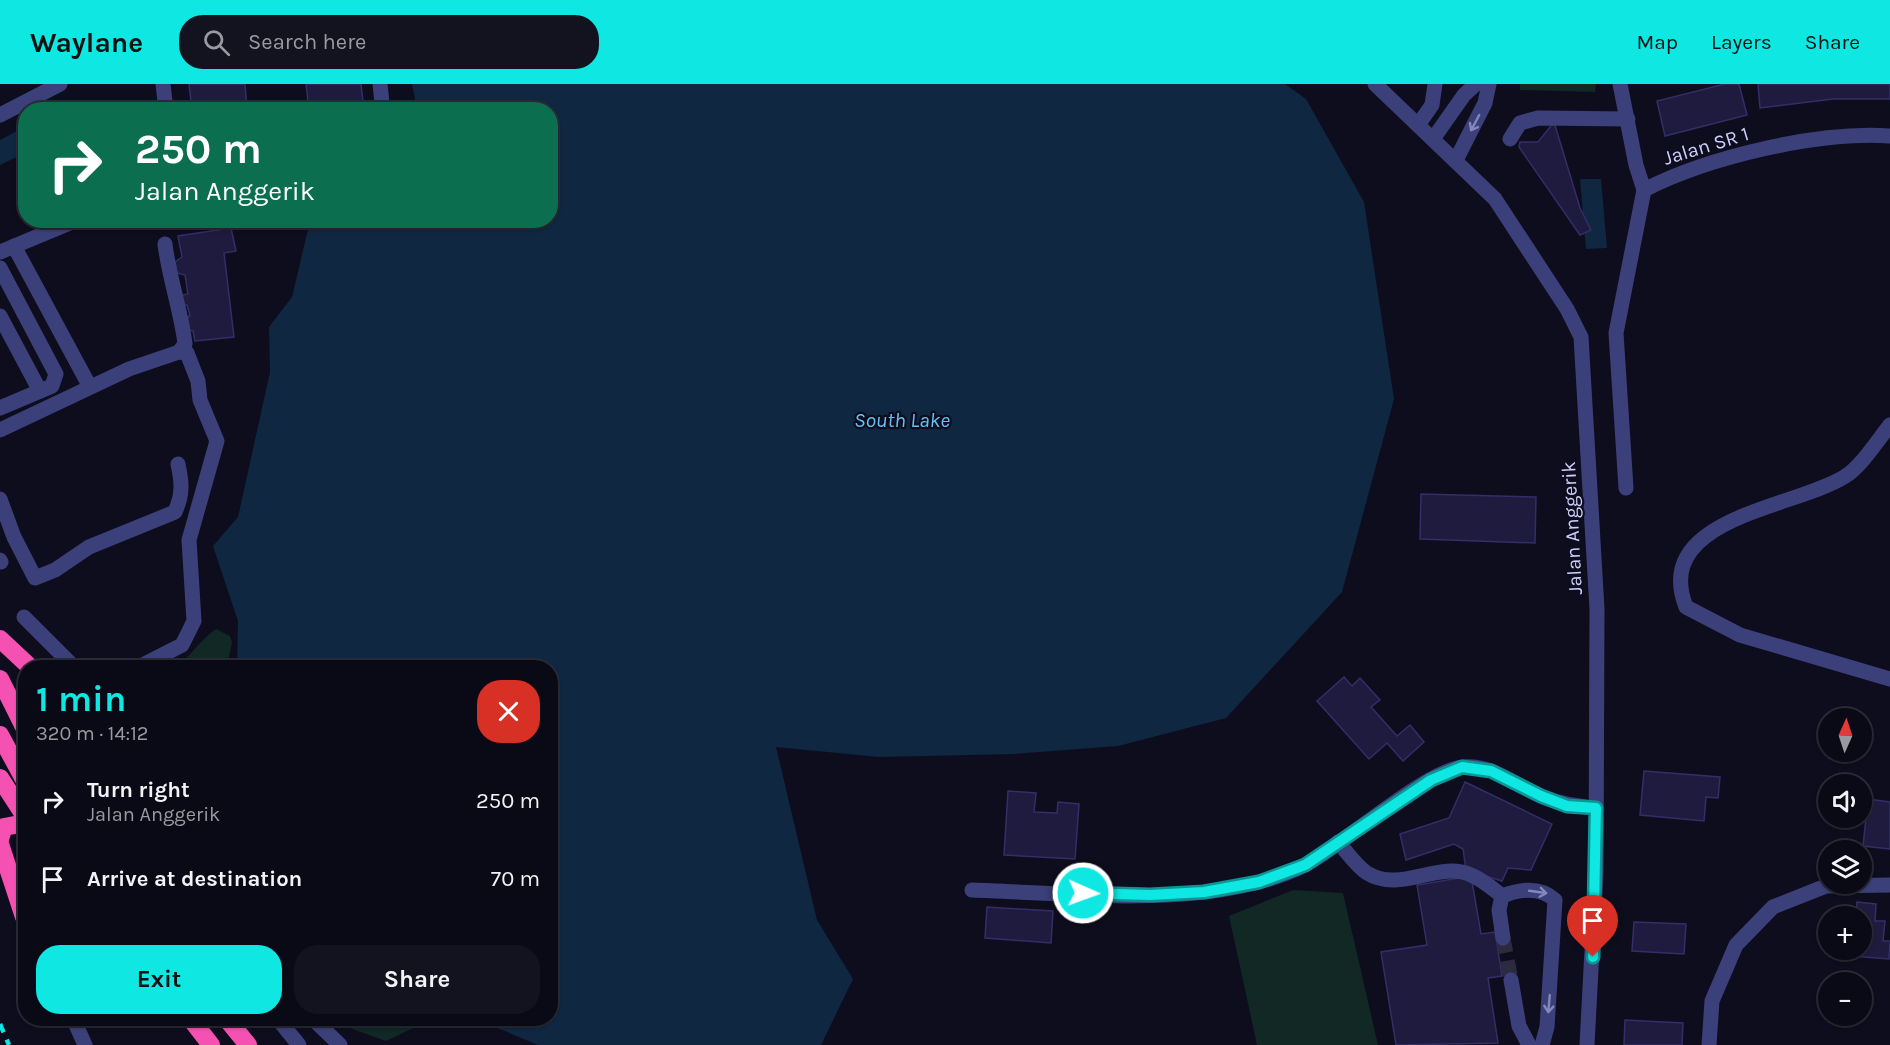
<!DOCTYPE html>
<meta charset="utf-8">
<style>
body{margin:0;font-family:Karla,sans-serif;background:#13131f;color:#f1f3f6;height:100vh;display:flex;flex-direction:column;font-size:22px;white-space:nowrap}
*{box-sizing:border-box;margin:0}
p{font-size:20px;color:#999aa1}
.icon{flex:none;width:33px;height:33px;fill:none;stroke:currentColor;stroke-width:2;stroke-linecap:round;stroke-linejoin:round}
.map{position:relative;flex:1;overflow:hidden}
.drawer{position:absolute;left:18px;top:576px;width:540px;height:366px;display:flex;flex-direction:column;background:#0a0a16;border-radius:24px;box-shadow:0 2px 4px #0004,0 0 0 2px #2a2b35}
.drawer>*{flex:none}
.banner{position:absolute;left:18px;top:18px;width:540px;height:126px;border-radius:24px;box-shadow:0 2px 4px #0004,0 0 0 2px #2a2b35;background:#0b6e4f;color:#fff;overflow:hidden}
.needle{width:39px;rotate:3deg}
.buttons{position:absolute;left:1818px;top:624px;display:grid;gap:12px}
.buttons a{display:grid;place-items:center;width:54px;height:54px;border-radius:50%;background:#0a0a16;box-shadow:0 2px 4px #0004,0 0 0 2px #2a2b35;font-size:30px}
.pin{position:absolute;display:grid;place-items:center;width:51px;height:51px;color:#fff;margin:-62px -26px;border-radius:50% 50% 50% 0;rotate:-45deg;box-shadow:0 0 6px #0007}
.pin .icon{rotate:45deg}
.me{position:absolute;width:66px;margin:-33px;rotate:92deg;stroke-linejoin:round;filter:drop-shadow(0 0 4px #0008)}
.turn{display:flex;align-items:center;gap:21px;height:126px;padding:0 18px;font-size:27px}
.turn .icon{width:78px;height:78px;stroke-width:2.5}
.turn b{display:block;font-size:42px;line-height:51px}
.round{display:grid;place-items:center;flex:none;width:63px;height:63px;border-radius:24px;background:#13131f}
.overview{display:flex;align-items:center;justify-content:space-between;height:102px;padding:0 18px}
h1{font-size:36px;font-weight:700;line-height:45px;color:#0fe7e3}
.cta{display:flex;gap:12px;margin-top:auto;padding:12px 18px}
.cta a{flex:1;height:69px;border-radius:24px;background:#0fe7e3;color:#111;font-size:24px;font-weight:700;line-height:69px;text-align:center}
.cta a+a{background:#13131f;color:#f1f3f6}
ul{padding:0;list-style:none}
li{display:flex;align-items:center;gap:18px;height:78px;padding:0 18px}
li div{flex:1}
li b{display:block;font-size:22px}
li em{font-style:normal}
header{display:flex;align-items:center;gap:36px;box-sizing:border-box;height:84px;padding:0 30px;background:#0fe7e3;color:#111}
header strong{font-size:28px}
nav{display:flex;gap:33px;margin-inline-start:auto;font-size:21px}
.search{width:420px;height:54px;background:#13131f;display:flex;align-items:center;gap:15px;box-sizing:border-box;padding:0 21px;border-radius:24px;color:#999aa1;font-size:22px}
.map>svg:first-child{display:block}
</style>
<header>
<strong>Waylane</strong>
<div class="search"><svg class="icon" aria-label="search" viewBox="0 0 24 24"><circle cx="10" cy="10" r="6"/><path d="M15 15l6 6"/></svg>Search here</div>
<nav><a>Map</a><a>Layers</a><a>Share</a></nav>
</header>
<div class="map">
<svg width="1890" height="961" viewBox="0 0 1890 961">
<rect width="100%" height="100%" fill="#0e0d1e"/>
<!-- green -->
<g fill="#112824">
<path d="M1520,0H1596L1595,8L1520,6Z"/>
<path d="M216,545L230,552L232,558L227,583H176C191,572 200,556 216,545Z"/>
<path d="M1293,806L1343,809L1378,961H1257L1229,832Z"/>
<path d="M336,935H426L424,939L386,957L347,943Z"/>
</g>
<!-- water -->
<g fill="#0f2741">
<path d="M412,0H1285L1306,15L1364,118L1394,315L1342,508L1226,634L1118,662L1014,670L879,673L776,663L817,836L853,895L821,961H538L476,935L550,934V584L237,583L238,537L213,462L238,433L270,288L269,243L292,213L310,137L550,136V26L408,25L415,15Z"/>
<path d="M15,48H25V69L0,81V56Z"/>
<path d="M1580,95H1601L1607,164L1586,165Z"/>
</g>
<!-- building -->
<g fill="#1e1b3e" stroke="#332e68" stroke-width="1.5">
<path d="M189,0H245L247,26H192Z"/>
<path d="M306,0H361L364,26H309Z"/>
<path d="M1725,0H1739L1747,31L1665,52L1657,17Z"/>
<path d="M1758,0H1890V15H1833L1760,24Z"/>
<path d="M1554,38L1580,124L1591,146L1580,151L1519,63L1520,58H1538Z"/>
<path d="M231,144L236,167L224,169L234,253L195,257L193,247L187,246L186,236L190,231L187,221L172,223L169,213L188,210L185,191L177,189L175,178L182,173L178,152Z"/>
<path d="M1421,410L1536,413L1535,459L1420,455Z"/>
<path d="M1344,593L1352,602L1360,594L1380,616L1371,623L1397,652L1410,641L1424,658L1403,677L1387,659L1369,675L1317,617Z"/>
<path d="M1644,687L1720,693L1718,714L1706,713L1704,737L1640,731Z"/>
<path d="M1465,698L1552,740L1531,786L1508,784L1502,797L1466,786L1463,765L1454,760L1406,776L1400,750L1449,734Z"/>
<path d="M1008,707L1036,709L1034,728L1057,729L1058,718L1079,720L1075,775L1004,771Z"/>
<path d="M1868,715L1890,718V765L1863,762Z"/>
<path d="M1471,792L1481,850L1495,848L1502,892L1488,894L1498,959L1396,961L1381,868L1427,861L1417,801Z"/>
<path d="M1857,818L1876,820L1875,837H1885L1883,857H1890L1889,875L1852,872L1853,866H1862V832H1856Z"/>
<path d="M987,823L1053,827L1051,859L985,854Z"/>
<path d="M1634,838L1686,840L1684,870L1632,867Z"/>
<path d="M1625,936L1683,939L1682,961H1624Z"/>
</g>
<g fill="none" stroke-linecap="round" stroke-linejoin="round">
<!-- minor-tunnel -->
<path stroke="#2b2a3f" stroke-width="15" stroke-dasharray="15 8" stroke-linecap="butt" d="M1503,854L1511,896"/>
<!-- minor -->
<g stroke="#3b407a" stroke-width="15">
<path d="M163,0L166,26"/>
<path d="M380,0L382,19"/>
<path d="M1375,0L1495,115L1567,225L1581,253L1597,525L1596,790L1587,961"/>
<path d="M1620,0L1636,81L1644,106C1708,73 1818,47 1890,52"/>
<path d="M0,31L60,0"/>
<path d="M1418,41L1432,21L1435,0"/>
<path d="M1433,55L1464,11L1476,0"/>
<path d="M1510,55L1520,39L1538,34L1628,35"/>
<path d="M1456,76L1485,19L1489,0"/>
<path d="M165,160C169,194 181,226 185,260L179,268"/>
<path d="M14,162L90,303"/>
<path d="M0,168L72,138"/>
<path d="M0,184L56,290L52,302L0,324"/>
<path d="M0,232L40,307"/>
<path d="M1890,341C1878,356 1860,384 1844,393C1794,424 1651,434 1686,523L1740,551L1890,595"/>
<path d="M0,346L129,285L179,268L187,269L198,297L200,316L217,357L189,456L194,537L182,561L137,584"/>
<path d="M1626,404L1616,249L1644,106"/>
<path d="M0,415L14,453L35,494L55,486L89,463L175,428C183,410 182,399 178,380"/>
<path d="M0,476L1,478"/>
<path d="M24,533L75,584"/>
<path d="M1338,758C1347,768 1356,782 1367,789C1401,810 1438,776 1471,791C1483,796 1492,804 1502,812"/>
<path d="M972,806C1072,809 1213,827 1305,781C1343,761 1426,686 1463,683C1493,680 1516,702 1543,713C1560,720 1577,722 1596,724"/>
<path d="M1503,854L1499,826L1502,812C1520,805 1540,802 1555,816L1547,943L1542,961"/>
<path d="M1511,896L1519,942L1529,961"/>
<path d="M73,934L85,961"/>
<path d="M277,934L299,961"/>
<path d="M312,934L340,961"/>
<path d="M1709,961L1712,917L1736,861L1773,823L1826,802L1890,801"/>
</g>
<!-- highway -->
<g stroke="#f451b2" stroke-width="18">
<path d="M0,555L31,584"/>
<path d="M0,595L26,647"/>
<path d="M0,651L26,699"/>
<path d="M0,694L26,734"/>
<path d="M0,755L4,743L20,740L26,744"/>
<path d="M0,760L24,833"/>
<path d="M190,934L211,961"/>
<path d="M226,934L248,961"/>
</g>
<!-- rail -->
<path stroke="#0fe7e3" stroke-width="4.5" stroke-dasharray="9 8" stroke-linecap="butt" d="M0,940L9,961"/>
</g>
<!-- one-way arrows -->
<defs><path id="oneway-shaft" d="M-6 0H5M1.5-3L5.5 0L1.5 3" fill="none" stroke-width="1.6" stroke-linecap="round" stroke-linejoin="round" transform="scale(1.5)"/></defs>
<g stroke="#8487bb">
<use href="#oneway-shaft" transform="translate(1475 39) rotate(118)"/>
<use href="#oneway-shaft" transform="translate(1538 808) rotate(8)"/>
<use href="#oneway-shaft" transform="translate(1549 920) rotate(95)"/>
</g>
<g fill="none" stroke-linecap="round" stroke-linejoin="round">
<defs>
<path id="route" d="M1083,809L1150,811L1204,808L1259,798L1305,781L1431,696L1462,683L1491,687L1541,712L1567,722L1596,724L1593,873"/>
</defs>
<!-- route casing -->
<use href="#route" stroke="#0a9694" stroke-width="15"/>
<!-- route -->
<use href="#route" stroke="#0fe7e3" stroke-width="10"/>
</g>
<g text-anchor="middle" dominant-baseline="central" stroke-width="4.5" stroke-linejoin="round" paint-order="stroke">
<!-- street labels -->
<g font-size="20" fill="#cecefc" stroke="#0e0d1e">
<text transform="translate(1706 62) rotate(-17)">Jalan SR 1</text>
<text transform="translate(1572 444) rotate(-93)">Jalan Anggerik</text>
</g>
<!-- water labels -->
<g font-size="21" font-style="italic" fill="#63c2f5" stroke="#0e0d1e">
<text x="902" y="336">South Lake</text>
</g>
</g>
</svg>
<div class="buttons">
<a><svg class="needle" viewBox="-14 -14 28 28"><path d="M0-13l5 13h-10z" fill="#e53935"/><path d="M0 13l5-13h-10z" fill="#999aa1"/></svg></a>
<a><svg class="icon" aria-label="sound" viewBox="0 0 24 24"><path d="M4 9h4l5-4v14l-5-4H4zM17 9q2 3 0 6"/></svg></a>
<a><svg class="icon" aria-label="layers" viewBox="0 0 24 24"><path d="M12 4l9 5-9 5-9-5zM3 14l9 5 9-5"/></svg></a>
<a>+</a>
<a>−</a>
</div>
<div class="pin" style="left:1593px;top:873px;background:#d93025"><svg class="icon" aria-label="arrive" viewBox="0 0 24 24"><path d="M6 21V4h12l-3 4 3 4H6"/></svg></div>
<svg class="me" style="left:1083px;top:809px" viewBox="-20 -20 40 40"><circle r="17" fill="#0fe7e3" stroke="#fff" stroke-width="3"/><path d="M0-11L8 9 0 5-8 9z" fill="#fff"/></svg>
<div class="banner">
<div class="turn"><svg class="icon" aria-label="right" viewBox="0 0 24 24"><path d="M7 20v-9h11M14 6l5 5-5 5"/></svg><div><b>250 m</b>Jalan Anggerik</div></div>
</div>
<section class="drawer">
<div class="overview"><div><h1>1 min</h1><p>320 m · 14:12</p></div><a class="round" style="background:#d93025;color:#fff"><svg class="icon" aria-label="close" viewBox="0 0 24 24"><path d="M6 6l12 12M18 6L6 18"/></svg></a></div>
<ul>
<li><svg class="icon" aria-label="right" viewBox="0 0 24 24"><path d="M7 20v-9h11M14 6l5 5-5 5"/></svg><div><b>Turn right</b><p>Jalan Anggerik</p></div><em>250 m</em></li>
<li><svg class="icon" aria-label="arrive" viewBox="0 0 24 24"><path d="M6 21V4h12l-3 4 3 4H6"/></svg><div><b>Arrive at destination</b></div><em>70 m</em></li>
</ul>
<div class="cta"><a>Exit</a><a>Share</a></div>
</section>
</div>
